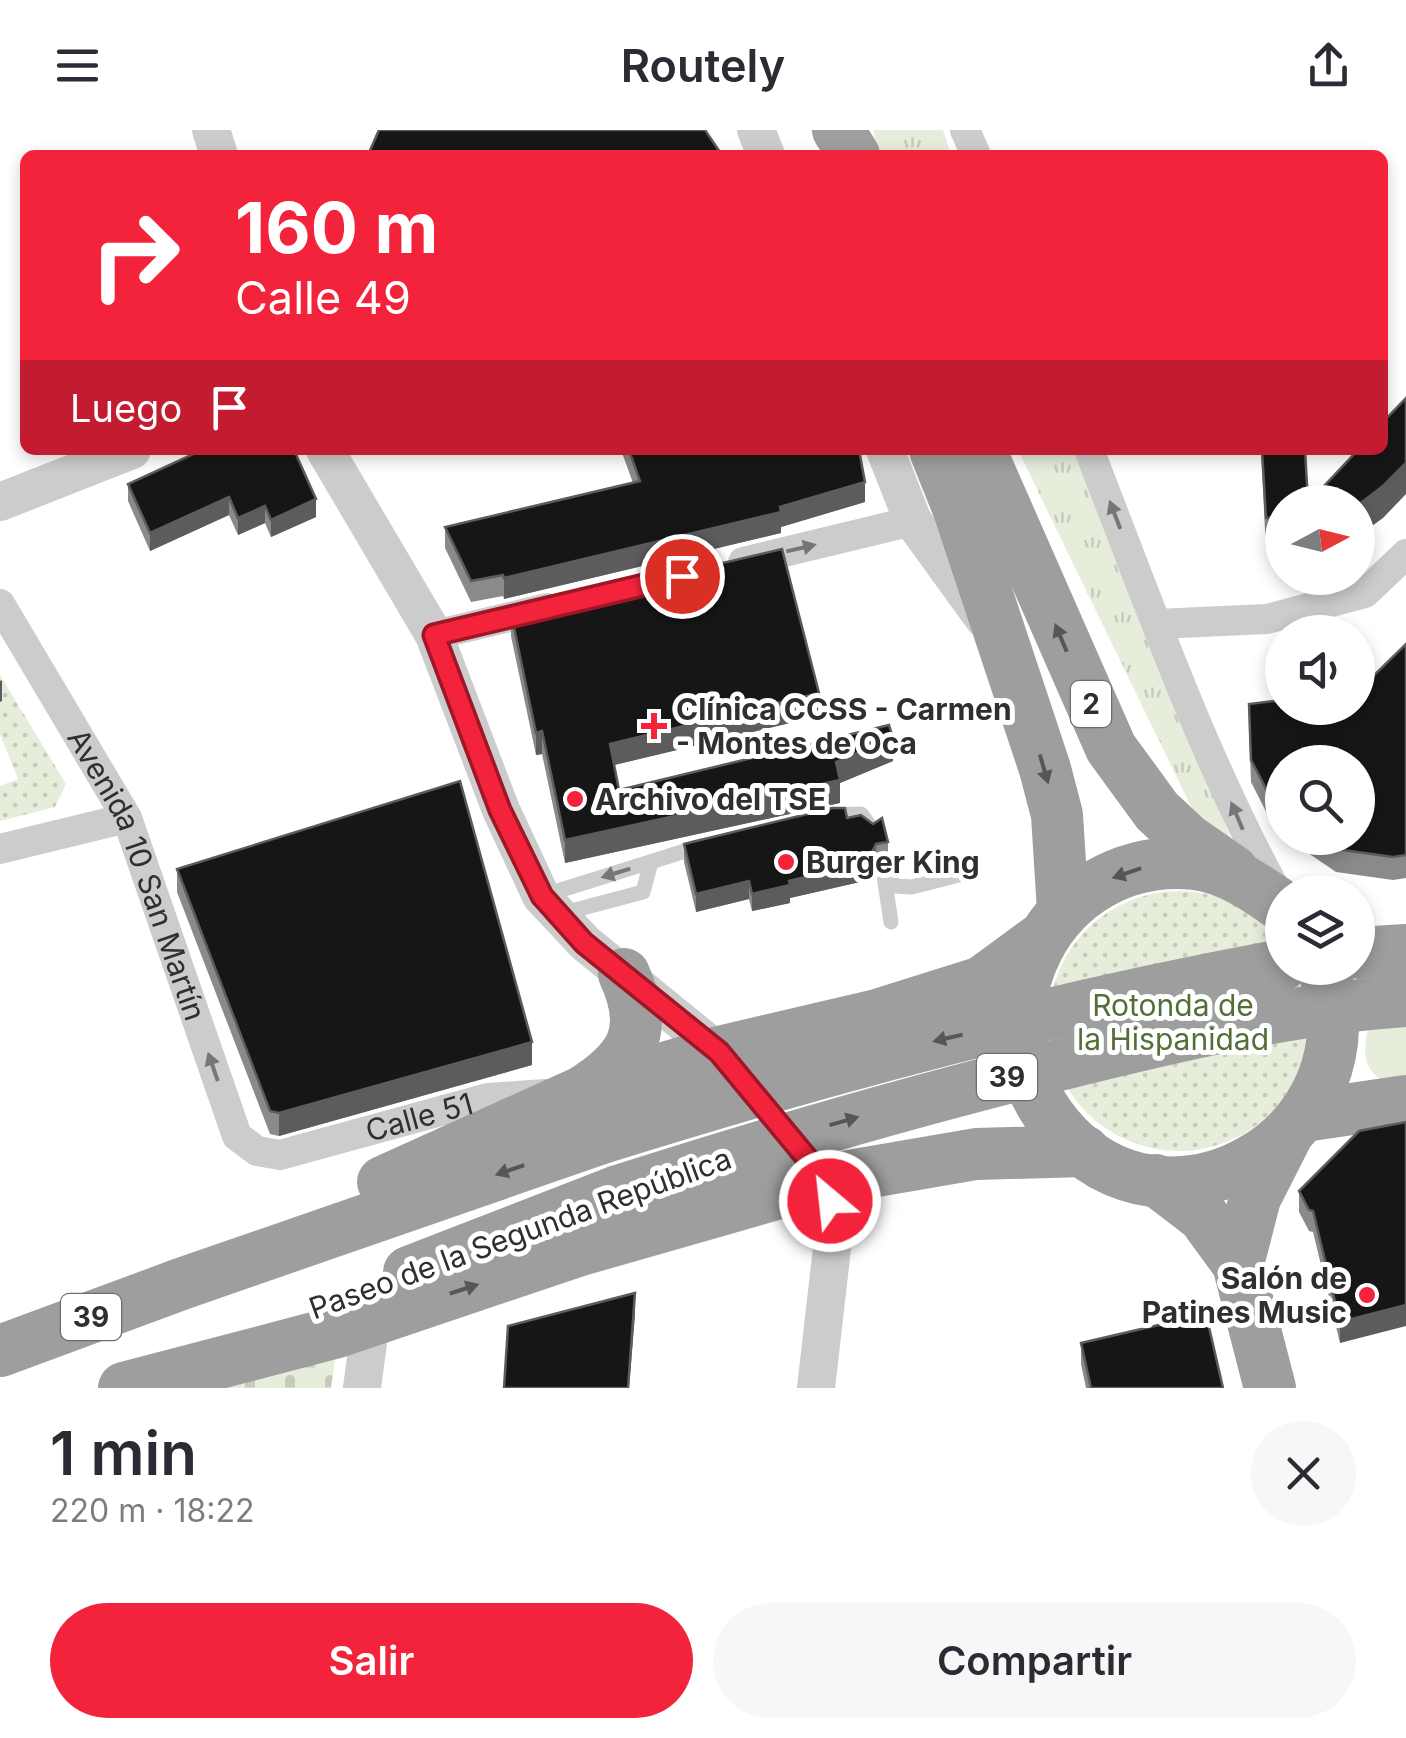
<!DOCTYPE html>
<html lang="es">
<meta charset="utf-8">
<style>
body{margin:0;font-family:Inter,sans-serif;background:#f7f7f7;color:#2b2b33;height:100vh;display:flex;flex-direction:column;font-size:38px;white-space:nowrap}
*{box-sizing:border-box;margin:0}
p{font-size:32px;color:#7c7c81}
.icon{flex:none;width:55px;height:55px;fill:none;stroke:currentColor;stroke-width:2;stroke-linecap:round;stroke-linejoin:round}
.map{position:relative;height:1258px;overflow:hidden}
.panel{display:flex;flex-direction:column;background:#fff;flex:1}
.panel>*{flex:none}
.hud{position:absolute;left:20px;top:20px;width:1368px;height:305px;border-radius:15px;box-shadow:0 5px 15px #0003;background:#f4233c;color:#fff;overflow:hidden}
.needle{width:65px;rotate:83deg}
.fabs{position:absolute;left:1265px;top:355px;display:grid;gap:20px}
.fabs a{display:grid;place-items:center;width:110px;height:110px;border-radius:50%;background:#fff;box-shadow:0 5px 15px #0003;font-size:50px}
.pin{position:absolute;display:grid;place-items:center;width:85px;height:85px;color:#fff;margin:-42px;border:5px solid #fff;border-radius:50%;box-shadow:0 2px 10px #0007}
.me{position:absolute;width:110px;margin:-55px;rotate:332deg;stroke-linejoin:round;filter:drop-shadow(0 0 8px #0008)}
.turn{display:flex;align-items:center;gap:35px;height:210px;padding:0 50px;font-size:45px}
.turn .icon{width:130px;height:130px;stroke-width:2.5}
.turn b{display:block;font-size:70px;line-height:85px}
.then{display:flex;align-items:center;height:95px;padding:0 50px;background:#0003;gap:20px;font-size:38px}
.round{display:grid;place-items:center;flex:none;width:105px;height:105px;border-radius:52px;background:#f7f7f7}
.overview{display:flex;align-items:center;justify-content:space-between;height:170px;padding:0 50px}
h1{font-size:60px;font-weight:600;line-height:75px}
.action{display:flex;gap:20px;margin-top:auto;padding:20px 50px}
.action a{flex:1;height:115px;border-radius:60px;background:#f4233c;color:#fff;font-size:40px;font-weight:600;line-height:115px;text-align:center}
.action a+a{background:#f7f7f7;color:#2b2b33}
header{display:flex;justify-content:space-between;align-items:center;height:130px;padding:0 50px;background:#fff;font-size:45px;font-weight:600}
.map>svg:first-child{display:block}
</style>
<header><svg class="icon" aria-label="menu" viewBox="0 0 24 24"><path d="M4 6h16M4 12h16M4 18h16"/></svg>Routely<svg class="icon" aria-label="share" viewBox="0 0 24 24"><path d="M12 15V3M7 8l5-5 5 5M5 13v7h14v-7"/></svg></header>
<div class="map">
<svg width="1406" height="1258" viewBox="0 0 1406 1258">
<defs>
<pattern id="cemetery-stones" width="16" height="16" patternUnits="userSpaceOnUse" patternTransform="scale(2.5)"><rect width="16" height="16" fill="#e6eddb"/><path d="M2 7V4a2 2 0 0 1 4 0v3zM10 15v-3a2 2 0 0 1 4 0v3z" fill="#c6ccbc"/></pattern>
<pattern id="park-tufts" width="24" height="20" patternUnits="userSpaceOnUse" patternTransform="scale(2.5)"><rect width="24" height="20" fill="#e6eddb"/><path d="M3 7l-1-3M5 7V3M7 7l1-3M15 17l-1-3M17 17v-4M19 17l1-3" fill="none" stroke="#c6ccbc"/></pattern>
<pattern id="garden-dots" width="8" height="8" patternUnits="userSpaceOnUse" patternTransform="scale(2.5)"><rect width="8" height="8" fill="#e6eddb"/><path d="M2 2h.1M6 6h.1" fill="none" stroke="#c6ccbc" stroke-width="1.8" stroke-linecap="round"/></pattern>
</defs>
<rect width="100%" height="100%" fill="#fff"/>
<!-- grass -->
<path fill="#e6eddb" d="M1406,894V948L1380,949C1360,934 1365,918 1368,896Z"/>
<!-- cemetery -->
<path fill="url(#cemetery-stones)" d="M336,1222L331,1258H222Z"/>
<!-- park -->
<g fill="url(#park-tufts)">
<path d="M873,0H943L951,25H880Z"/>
<path d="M1018,320H1073L1236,721L1198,691Z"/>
</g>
<!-- garden -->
<g fill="url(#garden-dots)">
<path d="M0,545L66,654L55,677L0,691V656L18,649L0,604Z"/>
<circle cx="1179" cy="891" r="130"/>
</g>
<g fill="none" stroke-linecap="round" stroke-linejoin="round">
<!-- service -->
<g stroke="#ccc" stroke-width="15">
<path d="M830,685L861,684L873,700"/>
<path d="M883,740L895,756L912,757L974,741"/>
<path d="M884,746L891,792"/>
<path d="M542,766L701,716"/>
<path d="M560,784L643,762L651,732"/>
</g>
<!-- minor -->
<g stroke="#ccc" stroke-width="30">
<path d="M965,0L976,25"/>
<path d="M1089,320C1148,470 1201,624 1279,766"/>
<path d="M743,432L913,391"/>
<path id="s1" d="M0,474L127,688L237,1006L257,1021L280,1025L488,968L546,964"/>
<path d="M1157,494L1267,489L1365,463L1406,424"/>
<path d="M434,505L547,478"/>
<path d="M0,719L127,688"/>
</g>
<!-- tertiary -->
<g stroke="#ccc" stroke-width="38">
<path d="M211,0L219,25"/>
<path d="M756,0L766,25"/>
<path d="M325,320L434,505L501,680L541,766L585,813L719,922L731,936"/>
<path d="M885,320L913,391L984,489"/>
<path d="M0,372L132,320"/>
<path d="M811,1033L825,1050L835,1092L816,1258"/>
<path d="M362,1258L371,1190"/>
</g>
<!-- trunk -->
<g stroke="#9e9e9e" stroke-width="52">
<path d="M838,0L854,25"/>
<path d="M935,320L959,380L1045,639L1057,685L1063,781"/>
<path d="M980,320L1111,618L1157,681L1187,709L1233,741"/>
<path d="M1282,776C1255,757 1228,738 1194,734C1051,720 966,886 1057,996C1167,1130 1382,1004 1323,838"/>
<path d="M1358,823L1406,820"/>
<path d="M593,959L719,922L877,885L982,852L1042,808"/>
<path d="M1304,986L1406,971"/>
<path d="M1156,1050L1203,1086L1238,1134L1270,1258"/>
<path d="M383,1052L582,962C633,930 650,901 624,844"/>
<path d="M1238,1134L1255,1068L1286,1007"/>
<path d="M409,1142L618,1061"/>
<path d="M0,1221L181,1154L602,1008"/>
<path d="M124,1258L337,1202L577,1121L825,1050L976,1024L1084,1021"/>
</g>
<!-- trunk-bridge -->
<g stroke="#9e9e9e" stroke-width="52">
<path d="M602,1008C825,938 1052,877 1282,835"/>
<path d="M618,1061C765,1014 912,971 1063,934C1175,906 1290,879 1406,871"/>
</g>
</g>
<!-- wall -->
<g fill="#8a8a8a">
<path d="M202,320L316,387L271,407L265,393L238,405L229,385L150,421L128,371V354Z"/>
<path d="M621,320H859L865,372L781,397V403L504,469L503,466L471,472L445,418V397L633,353Z"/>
<path d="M1261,320H1305L1282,372V419L1266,420Z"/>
<path d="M511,483L819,586L614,635L619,660L893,631L840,653V673L565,733L542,624L536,625L511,506Z"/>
<path d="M1406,514V748L1393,750L1336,742L1286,708H1358L1282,632V705L1276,701L1251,652L1249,596L1358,578Z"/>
<path d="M847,688L888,712V730L876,732L873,738V749L790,768V773L752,781L749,769L696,782L684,732V714Z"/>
<path d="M177,739L532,935L279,1006L270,1004L177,762Z"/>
<path d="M1359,1001L1340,1213L1313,1102L1309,1101L1299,1082V1061Z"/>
<path d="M1081,1213L1223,1258H1086L1081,1234Z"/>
</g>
<!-- shaded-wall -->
<g fill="#5c5c5c">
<path d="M1406,333V364L1383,388L1358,406V375Z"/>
<path d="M865,352V372L781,397V403L504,469V448L780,377Z"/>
<path d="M229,367V385L150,421V403Z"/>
<path d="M316,369V387L271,407V390Z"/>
<path d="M265,376V393L238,405V388Z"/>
<path d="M2,550V571L0,572V551Z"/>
<path d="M819,563V586L610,636V614Z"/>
<path d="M542,601V624L536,625V603Z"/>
<path d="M893,608V631L840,653V673L565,733V710L836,632Z"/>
<path d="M876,714V732L873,738V749L790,768V773L752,781V764L871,724Z"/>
<path d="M749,751V769L696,782V764Z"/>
<path d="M532,912V935L279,1006V983Z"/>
<path d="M635,1163V1185L629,1258H628Z"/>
<path d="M1406,1175V1196L1340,1213V1192Z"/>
</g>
<!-- building -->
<g fill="#161616" stroke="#5c5c5c" stroke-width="2.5">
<path d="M379,0H705L722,25H368Z"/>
<path d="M1406,268V333L1383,356L1358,375V372H1309L1358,320H1382V293Z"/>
<path d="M202,320H294L316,369L271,390L265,376L238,388L229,367L150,403L128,354Z"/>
<path d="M629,320H859L865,352L780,377L781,382L504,448L503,445L471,451L445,397L640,351Z"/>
<path d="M1262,320H1305L1308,372H1282V387L1266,388Z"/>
<path d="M782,419L819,563L610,614L619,660L889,595L893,608L836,632L840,650L565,710L542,601L536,603L511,483Z"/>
<path d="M1406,514V725L1393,727L1336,719L1319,708H1358V632H1282V682L1276,678L1251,630L1249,574L1282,570V578H1358V561Z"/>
<path d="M460,651L532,912L279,983L270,981L177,739Z"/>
<path d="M832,678H845L847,688L861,685L873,694L882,688L888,712L876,714L871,724L873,731L789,751L790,755L752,764L749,751L696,764L684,714Z"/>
<path d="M1406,992V1175L1340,1192L1313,1081L1309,1080L1299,1061L1359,1001Z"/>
<path d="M635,1163L628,1258H504L508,1196Z"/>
<path d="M1206,1184L1223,1258H1091L1081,1213Z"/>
</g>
<!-- one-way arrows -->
<defs><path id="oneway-solid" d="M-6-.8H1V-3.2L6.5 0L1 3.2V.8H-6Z" transform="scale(2.5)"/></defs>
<g fill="#767676">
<use href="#oneway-solid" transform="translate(1115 385) rotate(-111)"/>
<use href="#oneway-solid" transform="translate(801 418) rotate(-13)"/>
<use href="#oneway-solid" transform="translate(1237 686) rotate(-113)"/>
<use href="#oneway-solid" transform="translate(616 743) rotate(163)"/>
<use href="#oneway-solid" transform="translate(213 937) rotate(-109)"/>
</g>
<g fill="#565656">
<use href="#oneway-solid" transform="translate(1061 508) rotate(-113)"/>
<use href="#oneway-solid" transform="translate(1044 639) rotate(74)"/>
<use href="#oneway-solid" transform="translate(1127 743) rotate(161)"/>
<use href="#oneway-solid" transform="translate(948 908) rotate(167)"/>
<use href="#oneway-solid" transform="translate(844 991) rotate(-16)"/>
<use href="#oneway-solid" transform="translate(510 1040) rotate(161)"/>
<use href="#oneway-solid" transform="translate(464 1159) rotate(-18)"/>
</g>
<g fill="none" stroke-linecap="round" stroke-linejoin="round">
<defs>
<path id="route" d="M682,446L434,505L500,680L542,766L584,813L719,922L825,1050L830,1071"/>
</defs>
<!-- route casing -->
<use href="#route" stroke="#9f1727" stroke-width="25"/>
<!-- route -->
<use href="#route" stroke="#f4233c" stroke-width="18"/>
</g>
<!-- markers -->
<g fill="#f4233c" stroke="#fff" stroke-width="4">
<path d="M649 581h10v10h10v10h-10v10h-10v-10h-10v-10h10z"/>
<circle cx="575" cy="669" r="10"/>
<circle cx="786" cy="732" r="10"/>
<circle cx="1367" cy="1165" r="10"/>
</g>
<g text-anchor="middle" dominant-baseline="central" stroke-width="10" stroke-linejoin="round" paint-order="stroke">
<!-- shield labels -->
<g fill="#fff" stroke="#6d6d6d" stroke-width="2.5">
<rect x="1071" y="551" width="40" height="46" rx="8"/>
<rect x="977" y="924" width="60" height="46" rx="8"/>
<rect x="61" y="1164" width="60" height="46" rx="8"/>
</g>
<g font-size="28" font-weight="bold" fill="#2f2f2f">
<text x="1091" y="574">2</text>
<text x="1007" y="947">39</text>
<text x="91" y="1187">39</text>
</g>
<!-- poi labels -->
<g font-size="30" font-weight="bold" fill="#2f2f2f" stroke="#fff" text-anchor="start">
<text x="676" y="579">Clínica CCSS - Carmen<tspan x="676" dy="34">- Montes de Oca</tspan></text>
<text x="595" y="669">Archivo del TSE</text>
<text x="806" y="732">Burger King</text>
<text x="1347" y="1148" text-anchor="end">Salón de<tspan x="1347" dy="34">Patines Music</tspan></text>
</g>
<!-- street labels -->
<g font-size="30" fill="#2f2f2f" stroke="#fff">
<text stroke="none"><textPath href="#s1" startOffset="305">Avenida 10 San Martín</textPath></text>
<text stroke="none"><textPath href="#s1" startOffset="778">Calle 51</textPath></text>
<text transform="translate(520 1103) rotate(-20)">Paseo de la Segunda República</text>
</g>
<!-- park labels -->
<g font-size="30" fill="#546e38" stroke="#fff">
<text x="1173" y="875">Rotonda de<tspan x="1173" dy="34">la Hispanidad</tspan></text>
</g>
</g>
</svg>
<div class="fabs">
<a><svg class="needle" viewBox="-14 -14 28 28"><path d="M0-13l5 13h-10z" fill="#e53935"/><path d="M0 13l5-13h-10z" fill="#7c7c81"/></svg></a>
<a><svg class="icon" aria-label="sound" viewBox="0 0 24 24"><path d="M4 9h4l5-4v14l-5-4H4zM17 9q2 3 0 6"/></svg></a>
<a><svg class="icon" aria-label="search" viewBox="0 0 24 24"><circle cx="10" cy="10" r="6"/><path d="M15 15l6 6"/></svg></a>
<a><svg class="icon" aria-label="layers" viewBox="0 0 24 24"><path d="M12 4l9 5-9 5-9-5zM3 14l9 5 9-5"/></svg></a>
</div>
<div class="pin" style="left:682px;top:446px;background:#d93025"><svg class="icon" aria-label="arrive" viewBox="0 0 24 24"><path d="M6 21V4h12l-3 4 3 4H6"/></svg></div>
<svg class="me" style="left:830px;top:1071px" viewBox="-20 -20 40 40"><circle r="17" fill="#f4233c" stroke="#fff" stroke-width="3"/><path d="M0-11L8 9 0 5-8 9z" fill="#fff"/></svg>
<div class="hud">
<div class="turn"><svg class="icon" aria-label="right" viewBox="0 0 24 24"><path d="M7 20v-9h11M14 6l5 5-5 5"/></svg><div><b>160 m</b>Calle 49</div></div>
<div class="then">Luego<svg class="icon" aria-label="arrive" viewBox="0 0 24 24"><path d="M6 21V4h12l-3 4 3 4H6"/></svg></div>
</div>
</div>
<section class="panel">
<div class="overview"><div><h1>1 min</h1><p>220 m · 18:22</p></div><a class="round"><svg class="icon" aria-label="close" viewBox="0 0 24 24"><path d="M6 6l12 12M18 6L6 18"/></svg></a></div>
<div class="action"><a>Salir</a><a>Compartir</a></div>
</section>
